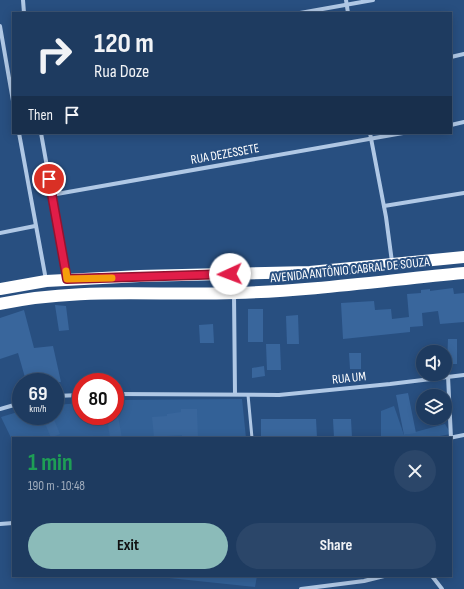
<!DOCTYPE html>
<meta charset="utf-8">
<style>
body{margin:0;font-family:"Sofia Sans Condensed",sans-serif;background:#2b4669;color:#f1f3f6;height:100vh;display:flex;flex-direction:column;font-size:15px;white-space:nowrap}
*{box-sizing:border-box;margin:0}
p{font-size:13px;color:#a1adbd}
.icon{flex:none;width:22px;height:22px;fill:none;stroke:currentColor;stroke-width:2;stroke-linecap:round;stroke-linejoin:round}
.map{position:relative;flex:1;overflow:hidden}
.details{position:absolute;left:12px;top:437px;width:440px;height:140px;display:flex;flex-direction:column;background:#1e3b60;border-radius:0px;box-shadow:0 2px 10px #0003,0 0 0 1px #3c5575}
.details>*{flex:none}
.guide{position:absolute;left:12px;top:12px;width:440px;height:122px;border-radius:0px;box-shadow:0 2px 10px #0003,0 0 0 1px #3c5575;background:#1e3b60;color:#f1f3f6;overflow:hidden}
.fabs{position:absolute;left:416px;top:345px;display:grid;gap:8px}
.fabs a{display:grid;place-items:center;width:36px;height:36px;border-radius:50%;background:#1e3b60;box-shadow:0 2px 10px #0003,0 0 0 1px #3c5575;font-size:20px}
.speed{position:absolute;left:12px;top:373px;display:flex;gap:8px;font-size:20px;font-weight:700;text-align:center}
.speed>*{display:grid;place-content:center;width:52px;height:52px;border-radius:50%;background:#1e3b60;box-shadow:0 2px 10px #0003,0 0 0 1px #3c5575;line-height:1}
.speed small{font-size:10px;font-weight:400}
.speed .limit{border:6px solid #d22;background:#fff;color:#111}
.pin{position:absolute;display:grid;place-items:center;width:34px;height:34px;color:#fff;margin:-17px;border:2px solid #fff;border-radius:50%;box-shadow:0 1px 4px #0007}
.me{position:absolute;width:44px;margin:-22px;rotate:268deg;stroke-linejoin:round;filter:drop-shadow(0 0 3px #0008)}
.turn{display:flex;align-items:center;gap:14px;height:84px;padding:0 16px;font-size:18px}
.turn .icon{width:52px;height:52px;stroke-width:2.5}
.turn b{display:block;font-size:28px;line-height:34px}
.then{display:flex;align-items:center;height:38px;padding:0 16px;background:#0003;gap:8px;font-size:15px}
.round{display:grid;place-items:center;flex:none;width:42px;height:42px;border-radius:21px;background:#2b4669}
.summary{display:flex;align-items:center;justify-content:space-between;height:68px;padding:0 16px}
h1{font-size:24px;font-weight:700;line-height:30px;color:#1e9e55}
.button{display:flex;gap:8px;margin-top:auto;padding:8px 16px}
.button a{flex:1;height:46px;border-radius:24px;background:#8bbbb9;color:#111;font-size:16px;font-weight:700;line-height:46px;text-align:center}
.button a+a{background:#2b4669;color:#f1f3f6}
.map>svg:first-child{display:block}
</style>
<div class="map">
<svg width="464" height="589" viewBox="0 0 464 589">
<rect width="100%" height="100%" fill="#284f80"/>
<!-- green -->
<g fill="#336197">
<path d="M242,399L246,438H13V442L1,417L21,411V416H55V405L81,403V416H115V400Z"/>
<path d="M394,406L404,435L445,424L451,434L429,438H381V411Z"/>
<path d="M150,576H257L255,587Z"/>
</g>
<!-- building -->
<g fill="#39669c">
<path d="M453,288L454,294L464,293V322L440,324L438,311L422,313L423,326L410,327V332L343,339L341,303L374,301L375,310L391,309L392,319L409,317L407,294L421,293V290L430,289V291Z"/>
<path d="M55,305L66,306L69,330L59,331Z"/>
<rect x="248" y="309" width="15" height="33"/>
<path d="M24,310L34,348L53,346L61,382H44L42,375L26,381L18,353L0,359V318Z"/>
<path d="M298,315L299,344H287L286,316Z"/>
<path d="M213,324L214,343H200L199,325Z"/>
<path d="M448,339H457V364H447Z"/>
<path d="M266,344H280L281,370H267Z"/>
<path d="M349,353H361V369H350Z"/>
<path d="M264,366L265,376L252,378V368Z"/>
<path d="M408,393L416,433L404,435L396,395Z"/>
<path d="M181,409H197L198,438H182V435L167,436V438H154L152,417L167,416V414L181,412Z"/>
<path d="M118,416L122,438H110L107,418Z"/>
<path d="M53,417L60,434L51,438L44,421Z"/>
<path d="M261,419H316L317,438H261Z"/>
<path d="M333,419H351L352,438H334Z"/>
</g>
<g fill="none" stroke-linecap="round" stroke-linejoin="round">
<!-- lane -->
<path stroke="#b0c8e5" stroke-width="3" d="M248,395L252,438"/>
<!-- street -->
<g stroke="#b0c8e5" stroke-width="4">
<path d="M23,0L24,13"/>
<path d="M346,0L348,13"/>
<path d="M300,13L373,0"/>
<path d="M0,26L13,101"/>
<path d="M451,57L464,54"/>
<path d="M451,125L464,122"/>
<path d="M19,133L46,280"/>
<path d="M41,133L67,279"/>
<path d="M370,133L386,217L392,262"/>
<path d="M51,195L403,133"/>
<path d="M384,206L464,193"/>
<path d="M0,233L35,226"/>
<path d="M234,294L235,394"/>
<path d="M448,376L451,438"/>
<path d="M115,394L279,395L390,384L464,375"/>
<path d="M55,396L81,395"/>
<path d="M0,409L21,403"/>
<path d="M449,438L464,435"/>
<path d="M0,524L13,523"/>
<path d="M432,576L442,589"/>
<path d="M301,589L364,581L384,576"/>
</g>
<!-- highway -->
<g stroke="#fff" stroke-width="12">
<path d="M0,289L46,281L140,276L310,272L464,257"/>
<path d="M0,304C77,287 157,296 235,293C312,291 388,280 464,273"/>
</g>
</g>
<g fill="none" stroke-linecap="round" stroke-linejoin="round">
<defs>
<path id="route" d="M49,179L67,279L230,274"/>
</defs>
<!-- route casing -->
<use href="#route" stroke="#92132f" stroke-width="10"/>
<!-- route -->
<use href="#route" stroke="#e11d48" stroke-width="7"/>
<!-- slow -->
<path stroke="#f59e0b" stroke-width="7" d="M66,271L67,279L112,278"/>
</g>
<g text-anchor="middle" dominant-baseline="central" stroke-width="4" stroke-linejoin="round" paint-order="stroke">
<!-- street labels -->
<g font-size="13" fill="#fff" stroke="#284f80">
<text transform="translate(225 154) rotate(-10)">RUA DEZESSETE</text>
<text transform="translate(350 270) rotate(-6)">AVENIDA ANTÔNIO CABRAL DE SOUZA</text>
<text transform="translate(349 378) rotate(-6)">RUA UM</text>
</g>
</g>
</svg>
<div class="fabs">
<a><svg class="icon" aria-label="sound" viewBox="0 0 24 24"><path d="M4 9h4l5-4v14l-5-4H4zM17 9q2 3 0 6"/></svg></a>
<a><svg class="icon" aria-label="layers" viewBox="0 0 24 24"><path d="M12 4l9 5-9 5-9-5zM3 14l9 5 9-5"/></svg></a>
</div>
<div class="speed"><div>69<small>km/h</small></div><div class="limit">80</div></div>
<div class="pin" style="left:49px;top:179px;background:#d93025"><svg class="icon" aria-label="arrive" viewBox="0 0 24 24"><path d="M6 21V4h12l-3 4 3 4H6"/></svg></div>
<svg class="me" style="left:230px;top:274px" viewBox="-20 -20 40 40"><circle r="19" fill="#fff"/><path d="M0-13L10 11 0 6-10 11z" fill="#e11d48"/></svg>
<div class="guide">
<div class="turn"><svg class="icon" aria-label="right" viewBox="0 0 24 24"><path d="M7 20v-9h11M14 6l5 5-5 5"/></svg><div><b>120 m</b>Rua Doze</div></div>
<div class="then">Then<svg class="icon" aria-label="arrive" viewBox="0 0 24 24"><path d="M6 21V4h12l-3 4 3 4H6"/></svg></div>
</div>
<section class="details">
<div class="summary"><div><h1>1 min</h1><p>190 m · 10:48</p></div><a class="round"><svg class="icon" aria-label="close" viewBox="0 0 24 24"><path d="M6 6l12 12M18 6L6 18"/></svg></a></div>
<div class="button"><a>Exit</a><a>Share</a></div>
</section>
</div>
